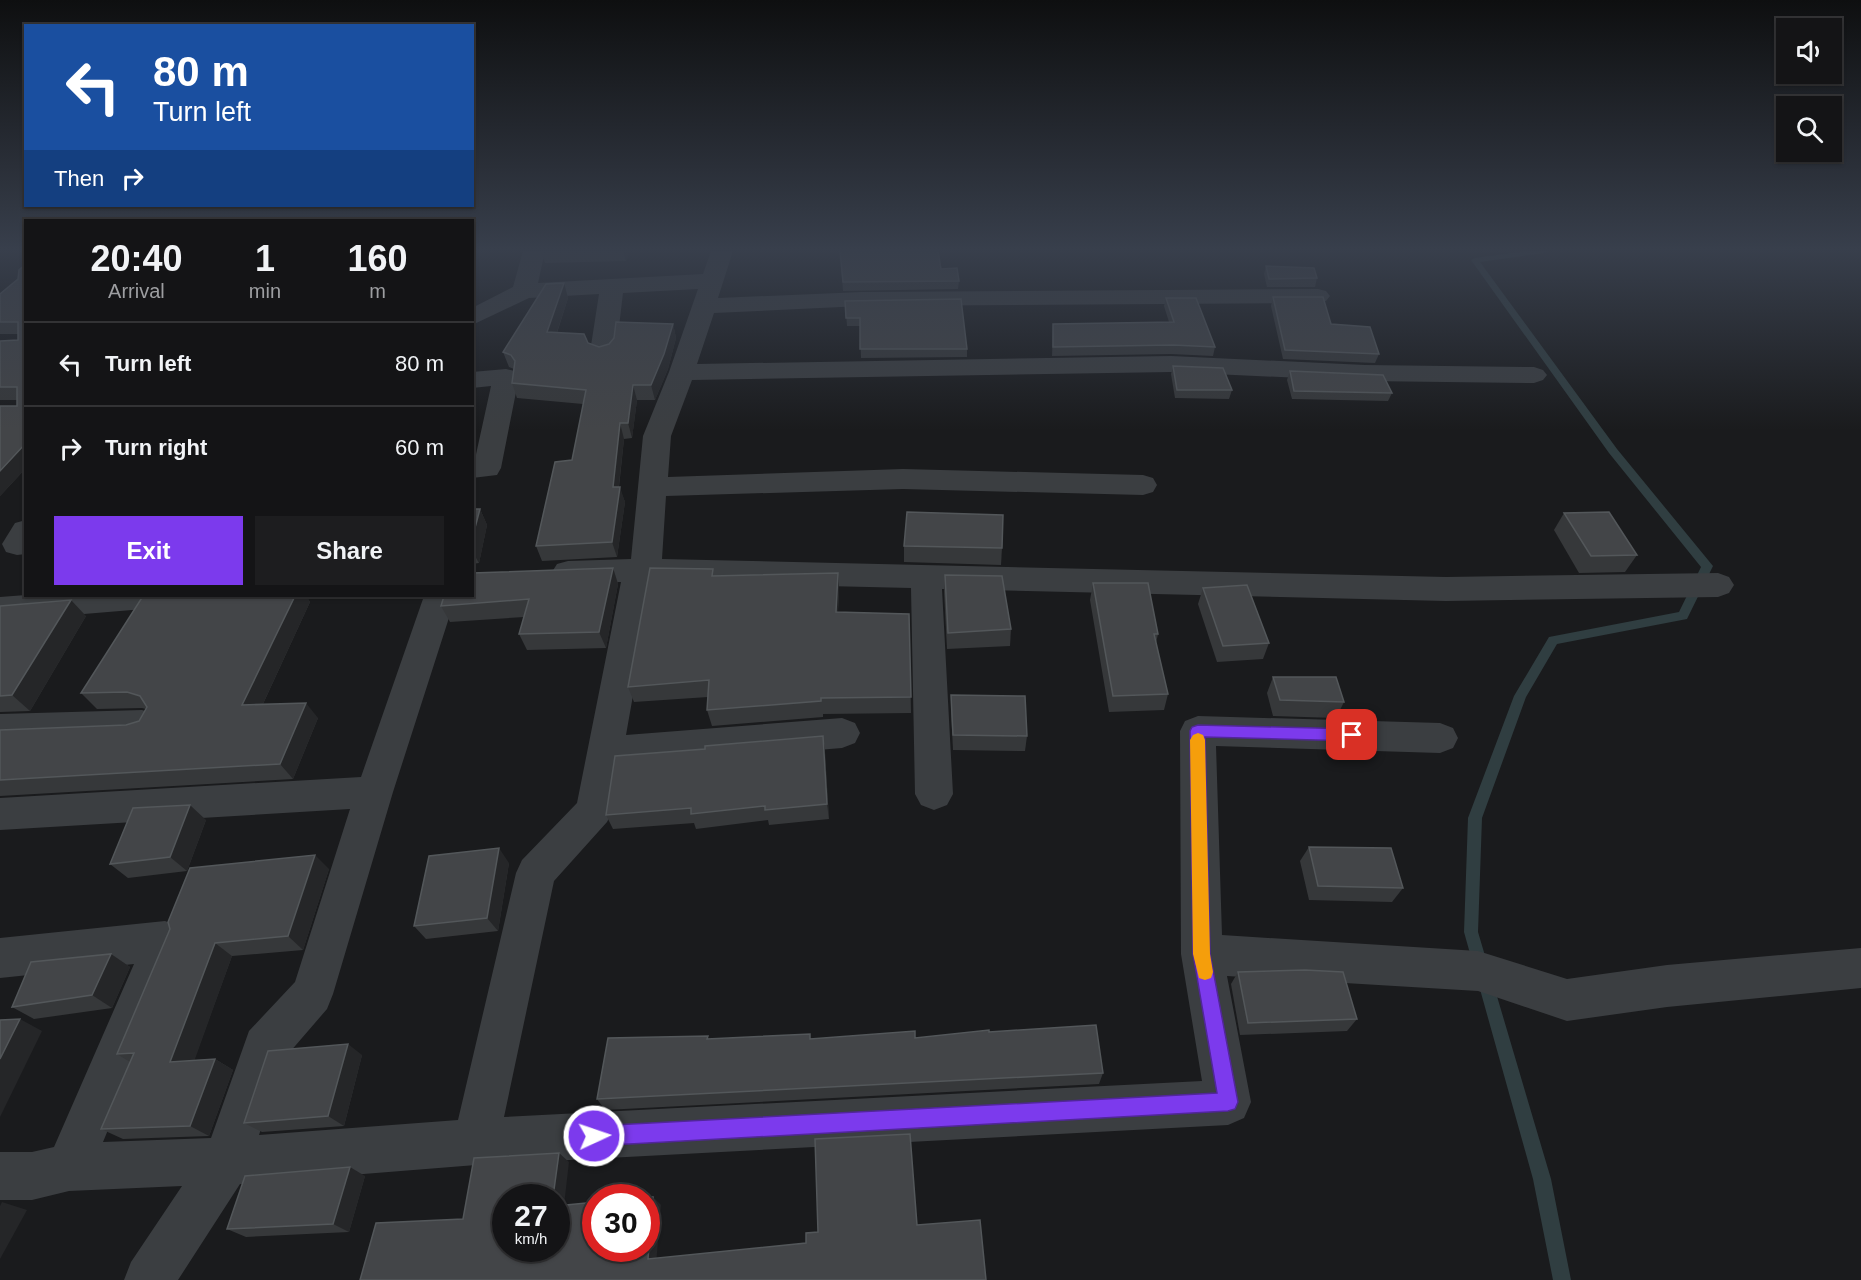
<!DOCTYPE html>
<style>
body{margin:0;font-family:Arial,sans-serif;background:#1d1d1f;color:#f1f3f6;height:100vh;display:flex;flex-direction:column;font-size:22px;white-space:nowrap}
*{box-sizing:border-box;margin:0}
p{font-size:20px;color:#9d9ea1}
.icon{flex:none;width:33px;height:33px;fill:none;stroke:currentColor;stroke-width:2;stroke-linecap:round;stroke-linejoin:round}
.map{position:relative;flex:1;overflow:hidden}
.details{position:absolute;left:24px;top:219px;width:450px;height:378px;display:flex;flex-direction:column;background:#141416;border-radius:0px;box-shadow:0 2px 4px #0004,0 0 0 2px #333335}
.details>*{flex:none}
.banner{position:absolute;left:24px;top:24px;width:450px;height:183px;border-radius:0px;box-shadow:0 2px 4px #0004,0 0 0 2px #333335;background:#1a4fa0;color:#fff;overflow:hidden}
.fabs{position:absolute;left:1776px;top:18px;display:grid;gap:12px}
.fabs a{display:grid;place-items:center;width:66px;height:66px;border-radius:0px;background:#141416;box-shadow:0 2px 4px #0004,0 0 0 2px #333335;font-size:30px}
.speed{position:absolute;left:492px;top:1184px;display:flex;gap:12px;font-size:30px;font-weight:700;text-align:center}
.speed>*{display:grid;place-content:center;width:78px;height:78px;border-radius:50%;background:#141416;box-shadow:0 2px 4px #0004,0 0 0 2px #333335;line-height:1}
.speed small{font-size:15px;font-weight:400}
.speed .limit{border:9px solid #d22;background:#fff;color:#111}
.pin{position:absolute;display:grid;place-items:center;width:51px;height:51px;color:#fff;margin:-26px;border-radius:12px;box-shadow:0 3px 9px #0006}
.me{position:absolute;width:66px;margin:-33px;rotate:87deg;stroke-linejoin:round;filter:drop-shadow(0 0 4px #0008)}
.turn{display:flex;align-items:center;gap:21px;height:126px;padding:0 30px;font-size:27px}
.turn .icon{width:78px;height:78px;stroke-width:2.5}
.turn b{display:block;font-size:42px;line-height:51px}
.then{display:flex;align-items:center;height:57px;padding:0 30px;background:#0003;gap:12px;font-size:22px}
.eta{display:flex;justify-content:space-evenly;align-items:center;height:102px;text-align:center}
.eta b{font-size:36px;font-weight:600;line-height:42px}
.action{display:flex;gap:12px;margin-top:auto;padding:12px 30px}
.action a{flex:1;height:69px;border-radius:0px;background:#7c3aed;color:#fff;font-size:24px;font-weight:600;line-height:69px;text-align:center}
.action a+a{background:#1d1d1f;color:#f1f3f6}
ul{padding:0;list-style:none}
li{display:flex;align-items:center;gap:18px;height:84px;padding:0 30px;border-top:2px solid #333335}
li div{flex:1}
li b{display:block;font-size:22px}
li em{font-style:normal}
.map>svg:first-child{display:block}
</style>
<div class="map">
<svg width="1861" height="1280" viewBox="0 0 1861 1280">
<rect width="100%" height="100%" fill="#1a1b1d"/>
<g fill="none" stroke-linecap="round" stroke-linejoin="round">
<!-- stream -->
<path fill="#303e41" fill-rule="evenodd" d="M1526,251H1548L1544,253L1480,262L1617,449L1713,566L1687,619L1557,644L1526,697L1482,818L1478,932L1551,1179L1571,1280H1553L1533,1179L1464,932L1468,818L1514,696L1549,637L1679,612L1701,567L1609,453L1471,260L1475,258Z"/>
<!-- minor -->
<g fill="#3b3e41" fill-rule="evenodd">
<path d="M523,251H545L538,283L703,274L711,251H733L718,298L862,292L1318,289L1326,291L1330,296L1326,301L1318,303L862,306L714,313L697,364L1171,356L1365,365L1534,367L1543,370L1547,375L1543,380L1534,383L1365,381L1171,372L692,380L671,436L668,477L903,469L1143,475L1153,478L1157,485L1153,492L1143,495L903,489L666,496L662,559L1446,577L1718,573L1729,577L1734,585L1729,593L1718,597L1446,601L942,589L953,794L947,805L934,810L921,805L915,794L911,588L653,582L626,735L842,718L855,723L860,733L855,743L842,748L620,766L613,810L607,822L554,881L504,1117L1202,1081L1181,954L1180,731L1185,721L1198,716L1440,723L1453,728L1458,738L1453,748L1440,753L1216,746L1222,935L1478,951L1567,979L1667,965L1861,948V988L1667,1007L1567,1021L1478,991L1227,976L1251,1102L1244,1118L1228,1125L476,1165L240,1184L178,1280H124L131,1262L182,1186L69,1191L32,1200H0V1152H32L54,1147L134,964L0,978V938L165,921L180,927L186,941L103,1142L211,1138L249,1031L295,982L350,809L0,830V798L361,777L424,596H456L393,792L333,994L327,1009L283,1060L259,1135L458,1120L516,873L522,860L577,803L621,582L568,583L557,580L552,572L557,564L568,561L631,559L643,436L669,372L698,289L623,293L616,352L612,357L603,360L594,357L590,352L599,294L529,298L472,325V308L513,287Z"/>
<path d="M506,369L515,371L519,377L501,468L497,475L472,478V460L475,459L491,386L472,388V372Z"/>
<path d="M26,520V554L17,555L6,552L2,544L15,523Z"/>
<path d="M26,595V596H172L167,604L156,608L0,621V597Z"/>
<path d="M142,710L154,714L160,724L154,734L142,738L0,744V714Z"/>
</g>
</g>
<!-- wall -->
<g fill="#36383a">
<path d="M541,251H630L626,261L545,263Z"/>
<path d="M840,251L941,269L959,281L958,289L843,291Z"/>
<path d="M1266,266L1317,278L1315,287H1267L1264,274Z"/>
<path d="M18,279L26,468L0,496V406H17V400H0V341L18,340V334H0V294Z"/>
<path d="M564,283L568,298L557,333L599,347L673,324L676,338L668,369L655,400H637L632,438L624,439L619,487L625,502L617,557L542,561L536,546L572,460L583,404L517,398L512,383L514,369L509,367L503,352Z"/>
<path d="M1273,297L1379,354L1375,363L1283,359L1271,306Z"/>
<path d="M1166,298L1215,347L1213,356L1171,354L1052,356L1053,324L1169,322L1164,306Z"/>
<path d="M845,301L967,349V357L861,358L860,326H847Z"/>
<path d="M1173,366L1232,390L1229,399L1175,398L1171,374Z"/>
<path d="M1290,371L1392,393L1388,401L1292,399L1287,380Z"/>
<path d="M472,509H480L487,525L479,563L472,564Z"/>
<path d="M1564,513L1637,555L1625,572L1579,573L1554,530Z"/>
<path d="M904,546L1002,548L1001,565L904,562Z"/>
<path d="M613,568L618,584L606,648L527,650L519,634L524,617L450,622L441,606Z"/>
<path d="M838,573L839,590L838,612L909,614L911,713L823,714V717L712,726L707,710L708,697L634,702L628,687L715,576Z"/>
<path d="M945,575L1011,629L1010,646L947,649L944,591Z"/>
<path d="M1093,583L1158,634L1156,643L1168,694L1164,710L1109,712L1090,600Z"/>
<path d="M1203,588L1269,643L1263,659L1217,662L1198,604Z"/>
<path d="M143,596H306L310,602L263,704L318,718L293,779L0,796V730L126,725L139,721L146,709L142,708L97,709L81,693Z"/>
<path d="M0,606L86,616L30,711L0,712Z"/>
<path d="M1273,677L1344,702L1336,718L1273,716L1267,693Z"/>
<path d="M951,695L1027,736L1025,751L953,750L951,711Z"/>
<path d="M823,736L825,752L829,819L769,825L768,820L696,829L694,823L613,829L606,815L705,749Z"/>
<path d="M206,820L187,871L128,878L110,864Z"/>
<path d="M1309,847L1403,888L1392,902L1309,900L1300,861Z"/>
<path d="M509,863L498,931L426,939L414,926Z"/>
<path d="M329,869L303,950L232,956L194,1060L215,1059L233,1070L209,1136L123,1139L101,1129L130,1062L117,1054L170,929Z"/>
<path d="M111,954L130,967L112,1008L34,1019L12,1007Z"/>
<path d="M1238,972L1357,1019L1347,1031L1240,1035L1231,984Z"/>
<path d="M989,1032L1103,1073L1099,1084L605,1110L597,1099L709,1039L915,1038Z"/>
<path d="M362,1055L344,1126L262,1132L244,1123Z"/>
<path d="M365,1176L349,1232L246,1237L227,1229Z"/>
</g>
<!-- shaded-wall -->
<g fill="#252628">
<path d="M623,251H630L626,261Z"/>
<path d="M564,283L568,298L552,347L547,332Z"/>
<path d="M673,324L676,338L668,369L655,400L651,385Z"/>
<path d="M633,385L637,400L632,438L628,423Z"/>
<path d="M620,423L624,439L617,502L613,487Z"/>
<path d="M26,443V468L0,496V471Z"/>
<path d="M620,487L625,502L617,557L612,542Z"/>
<path d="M480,509L487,525L479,563L472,551V539Z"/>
<path d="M613,568L618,584L606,648L599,632Z"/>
<path d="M838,573L839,590L837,629L836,612Z"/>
<path d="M295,596H306L310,602L255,721L242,705Z"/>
<path d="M71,600L86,616L30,711L12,695Z"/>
<path d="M306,703L318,718L293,779L280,764Z"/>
<path d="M823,736L825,752L829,819L827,804Z"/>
<path d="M190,805L206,820L187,871L170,857Z"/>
<path d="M499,848L509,863L498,931L487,918Z"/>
<path d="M315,855L329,869L303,950L288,936Z"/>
<path d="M215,943L232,956L190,1073L170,1062Z"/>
<path d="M111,954L130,967L112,1008L92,995Z"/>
<path d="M20,1019L42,1031L0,1117V1059Z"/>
<path d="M348,1044L362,1055L344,1126L328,1116Z"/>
<path d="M215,1059L233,1070L209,1136L190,1126Z"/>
<path d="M559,1153L569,1162L563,1214L556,1209V1197H553Z"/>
<path d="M350,1167L365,1176L349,1232L333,1224Z"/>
<path d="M653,1197L661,1205L656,1265L648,1259Z"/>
<path d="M2,1202L27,1210L0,1259V1206Z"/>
</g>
<!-- building -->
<g fill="#434548" stroke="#53575a" stroke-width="1.5">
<path d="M840,251H938L941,269L957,268L959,281L843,282Z"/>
<path d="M26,264V443L0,471V406H17V387H0V341L18,340V322H0V294L18,279L19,270Z"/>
<path d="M1266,266L1314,268L1317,278L1269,279Z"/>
<path d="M564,283L547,332L584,334L588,343L599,347L609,344L614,338L616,322L673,324L664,354L651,385H633L628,423H620L613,487H620L612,542L536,546L555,462L572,460L586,390L512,383L515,361L511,355L503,352L546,284Z"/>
<path d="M1273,297H1323L1331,324L1370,327L1379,354L1285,350Z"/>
<path d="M1166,298H1196L1215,347L1173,345L1053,347V324L1174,322Z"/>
<path d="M961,299L967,349H860V318H846L845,301Z"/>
<path d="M1173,366L1223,368L1232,390H1177Z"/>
<path d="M1290,371L1383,375L1392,393L1294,391Z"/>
<path d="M472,509H480L472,539Z"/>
<path d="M907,512L1003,515L1002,548L904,546Z"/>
<path d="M1609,512L1637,555L1591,556L1564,513Z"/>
<path d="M613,568L599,632L519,634L529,599L441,606L444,596H472V573Z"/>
<path d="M650,568L713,569L712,576L838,573L836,612L909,614L911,697L821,698V701L707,710L709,680L628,687Z"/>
<path d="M945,575L1002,576L1011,629L948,633Z"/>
<path d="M1093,583H1148L1158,634H1154L1168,694L1113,696Z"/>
<path d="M1247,585L1269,643L1223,646L1203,588Z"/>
<path d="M143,596H295L242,705L306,703L280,764L0,780V730L126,725L139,721L147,707L140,696L127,692L81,693Z"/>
<path d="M71,600L12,695L0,696V606Z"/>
<path d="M1273,677H1336L1344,702L1280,700Z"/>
<path d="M951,695L1025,696L1027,736L953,735Z"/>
<path d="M823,736L827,804L765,810V806L691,814V808L606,815L615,756L705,749V746Z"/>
<path d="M190,805L170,857L110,864L133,808Z"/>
<path d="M1309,847L1391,848L1403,888L1318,886Z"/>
<path d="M499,848L487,918L414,926L429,856Z"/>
<path d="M315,855L288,936L215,943L170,1062L215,1059L190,1126L101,1129L134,1053L117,1054L170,929L168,922L190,868Z"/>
<path d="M111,954L92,995L12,1007L31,962Z"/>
<path d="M1305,970L1343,972L1357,1019L1248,1023L1238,972Z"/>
<path d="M20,1019L0,1059V1020Z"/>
<path d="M1096,1025L1103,1073L597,1099L608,1038L708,1036L707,1039L810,1034V1039L915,1031V1038L989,1030V1032Z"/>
<path d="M348,1044L328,1116L244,1123L268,1051Z"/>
<path d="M910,1134L917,1225L980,1220L986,1280H360L376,1223L463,1219L474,1158L559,1153L553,1197H506V1248H556V1206L596,1202V1248H646V1197H653L648,1259L806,1243V1233L818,1232L815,1139Z"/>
<path d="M350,1167L333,1224L227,1229L245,1176Z"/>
</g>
<!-- sky -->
<linearGradient id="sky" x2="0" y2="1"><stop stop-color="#0e0f10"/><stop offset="0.58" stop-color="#383f4c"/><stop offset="1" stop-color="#383f4c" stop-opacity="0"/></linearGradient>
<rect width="1861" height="430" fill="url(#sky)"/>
<!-- route -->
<path fill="#7c3aed" stroke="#51269a" stroke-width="1.5" d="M1198,725L1352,729L1357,731L1359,735L1357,740L1352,741L1205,737L1210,954L1238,1102L1235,1109L1228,1111L594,1146L587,1143L584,1136L587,1129L594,1126L1217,1093L1193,954L1190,731L1192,727Z"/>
<!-- slow -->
<path fill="#f59e0b" d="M1198,733L1203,735L1205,740L1210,954L1213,972L1211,978L1205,980L1199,978L1193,954L1190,740L1193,735Z"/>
</svg>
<div class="fabs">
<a><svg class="icon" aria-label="sound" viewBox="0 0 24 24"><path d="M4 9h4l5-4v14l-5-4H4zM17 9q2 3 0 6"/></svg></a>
<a><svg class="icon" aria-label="search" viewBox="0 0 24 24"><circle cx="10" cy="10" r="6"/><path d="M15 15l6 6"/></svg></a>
</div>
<div class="speed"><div>27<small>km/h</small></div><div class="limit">30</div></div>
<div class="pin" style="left:1352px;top:735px;background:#d93025"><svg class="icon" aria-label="arrive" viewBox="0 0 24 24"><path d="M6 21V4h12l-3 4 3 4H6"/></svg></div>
<svg class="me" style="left:594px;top:1136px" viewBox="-20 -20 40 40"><circle r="17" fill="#7c3aed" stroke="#fff" stroke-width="3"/><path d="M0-11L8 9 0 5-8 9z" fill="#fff"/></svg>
<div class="banner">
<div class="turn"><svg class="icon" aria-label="left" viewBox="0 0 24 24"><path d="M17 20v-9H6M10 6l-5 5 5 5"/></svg><div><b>80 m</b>Turn left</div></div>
<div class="then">Then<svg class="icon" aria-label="right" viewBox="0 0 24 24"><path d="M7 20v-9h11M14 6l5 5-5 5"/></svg></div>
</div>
<section class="details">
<div class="eta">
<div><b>20:40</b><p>Arrival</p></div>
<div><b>1</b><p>min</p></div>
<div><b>160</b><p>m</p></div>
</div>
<ul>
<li><svg class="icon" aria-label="left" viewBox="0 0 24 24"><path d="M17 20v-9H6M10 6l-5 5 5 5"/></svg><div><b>Turn left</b></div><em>80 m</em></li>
<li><svg class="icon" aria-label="right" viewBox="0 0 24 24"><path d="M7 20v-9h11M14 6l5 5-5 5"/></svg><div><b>Turn right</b></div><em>60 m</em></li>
</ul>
<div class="action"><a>Exit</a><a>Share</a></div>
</section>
</div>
